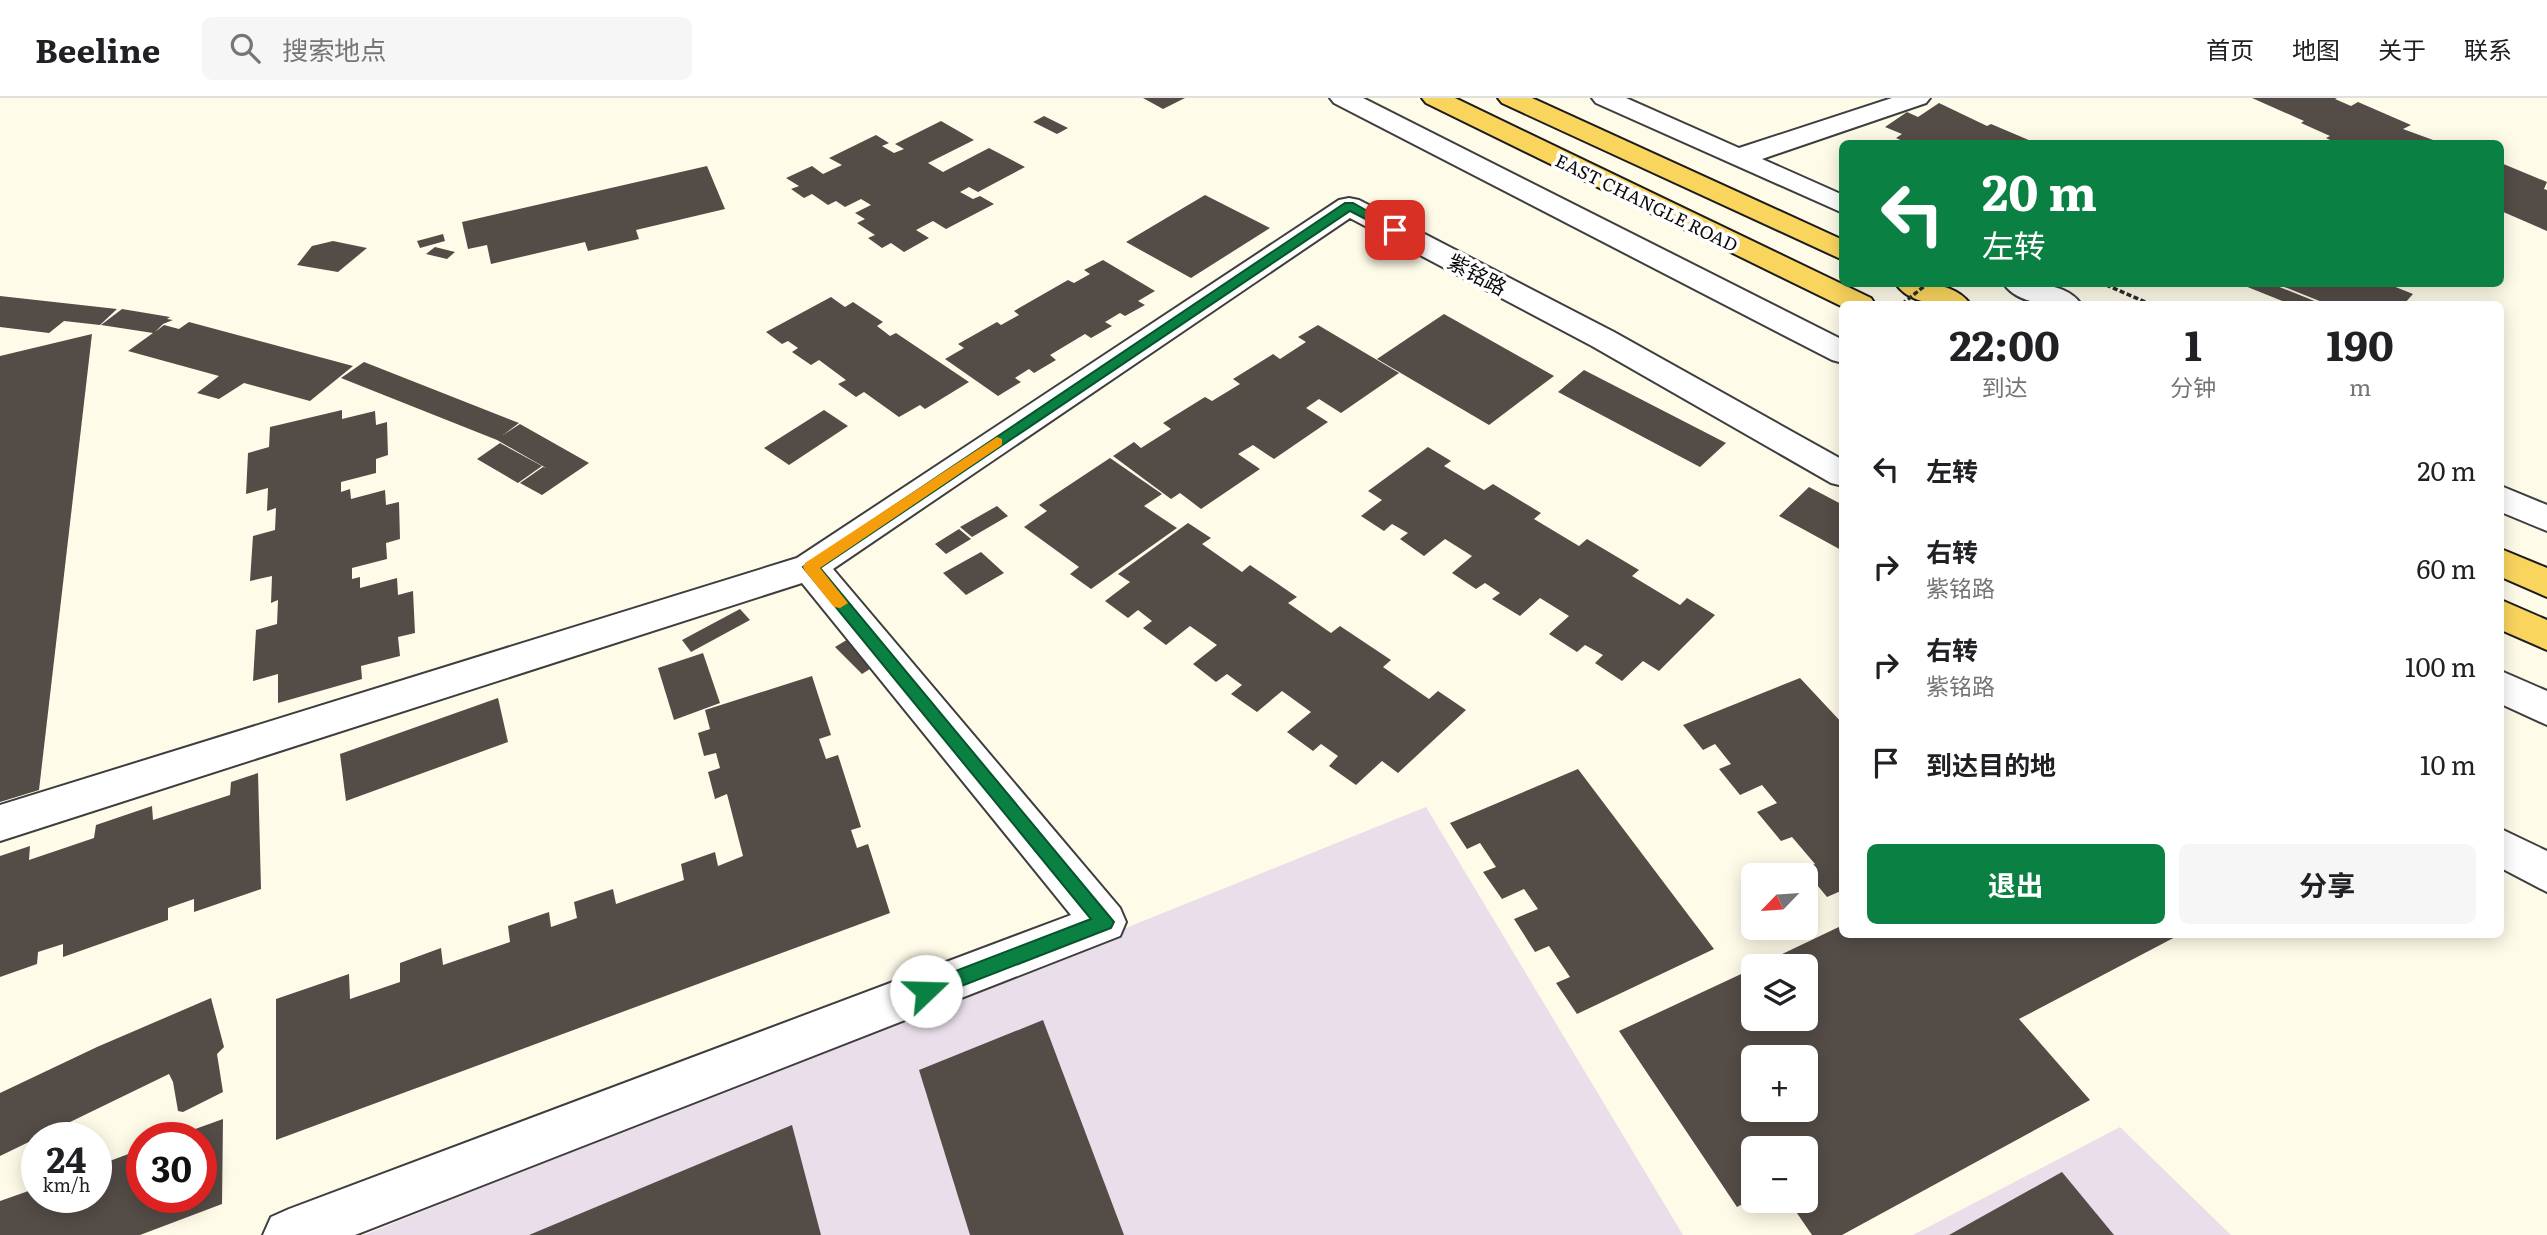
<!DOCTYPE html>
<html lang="zh">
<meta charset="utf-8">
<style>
body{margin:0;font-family:Literata,"Noto Sans SC",serif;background:#f6f6f6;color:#202124;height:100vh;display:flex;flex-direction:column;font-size:26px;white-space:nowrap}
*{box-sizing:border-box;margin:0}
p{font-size:23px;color:#757577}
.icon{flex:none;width:38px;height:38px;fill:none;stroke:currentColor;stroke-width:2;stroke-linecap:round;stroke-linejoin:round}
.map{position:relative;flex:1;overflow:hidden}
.drawer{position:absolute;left:1839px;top:203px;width:665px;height:637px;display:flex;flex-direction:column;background:#fff;border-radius:10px;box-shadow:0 4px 18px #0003}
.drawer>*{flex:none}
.banner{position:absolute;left:1839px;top:42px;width:665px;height:147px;border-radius:10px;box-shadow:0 4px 18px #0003;background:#0b8043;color:#fff;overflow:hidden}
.needle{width:46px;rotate:245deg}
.controls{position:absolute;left:1741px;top:765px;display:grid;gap:14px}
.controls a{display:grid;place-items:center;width:77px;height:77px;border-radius:10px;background:#fff;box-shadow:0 4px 18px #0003;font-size:35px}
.speed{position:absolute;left:21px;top:1024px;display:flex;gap:14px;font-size:35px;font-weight:700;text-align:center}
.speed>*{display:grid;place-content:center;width:91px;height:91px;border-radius:50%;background:#fff;box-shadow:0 4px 18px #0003;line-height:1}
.speed small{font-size:18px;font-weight:400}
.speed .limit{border:10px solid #d22;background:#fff;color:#111}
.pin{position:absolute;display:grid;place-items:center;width:60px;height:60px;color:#fff;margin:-30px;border-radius:14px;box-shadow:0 4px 10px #0006}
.me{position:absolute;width:77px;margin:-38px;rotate:69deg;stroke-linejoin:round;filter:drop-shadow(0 0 5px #0008)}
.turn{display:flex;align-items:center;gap:24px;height:147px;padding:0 28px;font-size:32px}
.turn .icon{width:91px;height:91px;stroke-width:2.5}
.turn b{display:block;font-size:49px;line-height:60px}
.eta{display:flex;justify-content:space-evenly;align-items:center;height:119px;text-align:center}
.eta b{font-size:42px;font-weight:700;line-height:49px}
.primary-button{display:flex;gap:14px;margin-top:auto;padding:14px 28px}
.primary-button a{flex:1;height:80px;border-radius:10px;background:#0b8043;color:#fff;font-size:28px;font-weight:700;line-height:80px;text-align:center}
.primary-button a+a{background:#f6f6f6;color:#202124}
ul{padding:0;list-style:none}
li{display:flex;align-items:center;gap:21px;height:98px;padding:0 28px}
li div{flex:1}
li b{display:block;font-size:26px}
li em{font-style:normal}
header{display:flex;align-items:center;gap:42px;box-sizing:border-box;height:98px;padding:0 35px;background:#fff;border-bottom:2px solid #e0e0e0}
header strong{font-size:33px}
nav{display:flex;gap:38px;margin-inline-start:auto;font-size:24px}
.search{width:490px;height:63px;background:#f6f6f6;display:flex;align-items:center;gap:18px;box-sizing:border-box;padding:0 24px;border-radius:10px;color:#757577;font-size:26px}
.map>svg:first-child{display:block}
</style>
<header>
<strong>Beeline</strong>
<div class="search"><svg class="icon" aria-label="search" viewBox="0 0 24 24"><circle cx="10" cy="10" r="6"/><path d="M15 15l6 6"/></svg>搜索地点</div>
<nav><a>首页</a><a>地图</a><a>关于</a><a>联系</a></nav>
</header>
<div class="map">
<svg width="2547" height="1137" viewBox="0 0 2547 1137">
<rect width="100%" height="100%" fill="#fffbe9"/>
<!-- industrial -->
<g fill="#e9deea">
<path d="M1426,709L1683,1137H364Z"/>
<path d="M2120,1029L2231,1137H1913Z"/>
</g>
<!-- building -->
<g fill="#544c47" fill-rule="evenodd">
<path d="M1143,0H1185L1163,11Z"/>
<path d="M2252,0H2337L2335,1L2351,8L2358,4L2411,27L2403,31L2444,46H2338L2326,40L2330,38L2301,25L2304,23Z"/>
<path d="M1939,5L1987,28L1991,26L2038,46H1909L1896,40L1902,36L1885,29L1907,14L1918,19Z"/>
<path d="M1044,18L1068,30L1057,36L1033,24Z"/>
<path d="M941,23L974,42L928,65L943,74L989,50L1025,69L978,94L969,89L960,94L973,101L980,98L994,106L946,131L933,123L916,132L929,140L904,154L891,145L882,150L868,140L875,137L857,125L865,121L855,115L871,107L861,101L845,109L836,103L828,107L812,96L804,100L791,91L799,88L786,80L812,68L823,76L842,67L829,60L876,37L889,45L882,48L894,55L904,51L895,46Z"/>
<path d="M2501,65L2547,84L2544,91L2547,92V133L2501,113Z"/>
<path d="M707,68L725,111L636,132L639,141L588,153L585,144L491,166L487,147L468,151L462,124Z"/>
<path d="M1205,97L1270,130L1191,180L1126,144Z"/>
<path d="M443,136L445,143L420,150L417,143Z"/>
<path d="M333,143L367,150L338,174L297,167L312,148Z"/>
<path d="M435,149L455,154L447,161L426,156Z"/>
<path d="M1103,162L1155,193L1138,203L1145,207L1125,218L1120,215L1105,224L1112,228L1091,240L1085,236L1050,257L1056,262L1034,275L1029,271L1015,280L1021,284L998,298L945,261L964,250L958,246L997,224L1001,227L1019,217L1014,213L1068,182L1074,185L1090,176L1084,172Z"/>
<path d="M2240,186H2272L2322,206H2290Z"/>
<path d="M2277,186H2388L2413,196L2404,206H2327Z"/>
<path d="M0,198L117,211L100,227L64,223L49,235L0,229Z"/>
<path d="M831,199L845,209L853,204L883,224L877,228L890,238L896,235L969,284L925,311L920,307L899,319L864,294L856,299L838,286L846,282L819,262L811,267L792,254L798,250L788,243L782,246L766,234Z"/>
<path d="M122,211L170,219L167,221L173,222L163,226L155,234L164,227L179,231L189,224L353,268L310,303L244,285L219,301L197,295L219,278L128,253L153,235L101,227Z"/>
<path d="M1444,216L1554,278L1489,327L1377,261Z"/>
<path d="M1318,227L1399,275L1341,315L1319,301L1306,310L1328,324L1274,361L1253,347L1238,356L1260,371L1201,411L1180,395L1171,401L1113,358L1134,344L1141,350L1171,331L1163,325L1205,299L1212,303L1240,286L1233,281L1273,256L1280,261L1306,244L1298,239Z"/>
<path d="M92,236L39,692L0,704V258Z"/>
<path d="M364,264L519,325L503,337L520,326L589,365L542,397L520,385L543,369L546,370L497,342L341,280Z"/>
<path d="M1584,272L1726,345L1700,369L1558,294Z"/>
<path d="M342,312V321L375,313L376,327L387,324L388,357L376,361V375L341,384V394L350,391L351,401L385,392L386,407L399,404L400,441L386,445L387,461L352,470V481L360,479V490L397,480L398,497L413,493L415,535L398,539L400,558L361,568L362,581L278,605V576L253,583L256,532L277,526L278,502L271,505L272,478L250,483L253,438L275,432L276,410L267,413L268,390L246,396L248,355L269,349L270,329Z"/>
<path d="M824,312L848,328L789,367L764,350Z"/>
<path d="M500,345L542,368L518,385L477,361Z"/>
<path d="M1428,349L1451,363L1444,368L1484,392L1493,386L1541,415L1534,421L1579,448L1587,441L1639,472L1632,478L1680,507L1687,500L1715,517L1659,573L1643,563L1622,583L1595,565L1603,557L1585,547L1577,554L1549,536L1569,518L1540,500L1520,518L1492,501L1500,495L1485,485L1476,491L1452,475L1472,458L1445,441L1424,458L1400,441L1408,435L1392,426L1384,433L1361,418L1382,402L1368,393Z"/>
<path d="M1110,360L1162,396L1144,408L1177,430L1091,491L1070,476L1079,469L1024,429L1047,413L1039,407Z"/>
<path d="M1809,389L1843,407V453L1779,418Z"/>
<path d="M997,408L1008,418L972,439L960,429Z"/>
<path d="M1188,425L1211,440L1202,446L1242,474L1250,467L1297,499L1288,505L1331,535L1340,528L1391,562L1383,569L1429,601L1438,593L1466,612L1398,675L1382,663L1356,687L1329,668L1338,658L1321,646L1313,653L1287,634L1311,614L1282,593L1257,614L1231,596L1242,587L1227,576L1216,584L1193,566L1217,547L1190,528L1166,547L1143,530L1152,523L1138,512L1128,520L1105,503L1130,484L1118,476Z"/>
<path d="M959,431L971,441L946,456L935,446Z"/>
<path d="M981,454L1004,475L966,497L943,475Z"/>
<path d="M740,511L750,522L691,554L682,542Z"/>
<path d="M865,531L892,557L862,576L835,549Z"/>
<path d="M703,555L720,605L674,622L658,570Z"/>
<path d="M812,578L831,637L819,641L826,661L838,657L861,729L851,732L857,750L868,746L890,815L276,1042V901L349,876L350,901L400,884V865L441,850L443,867L510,844L508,828L549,814L551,829L577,820L574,804L613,791L616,806L684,782L681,766L715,754L718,768L743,758L727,696L715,701L708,674L720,670L716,655L704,658L698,635L710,631L705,612Z"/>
<path d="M1800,580L1843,626V792L1827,799L1804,771L1815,766L1792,739L1781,743L1757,714L1777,705L1762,687L1740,697L1719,671L1731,666L1715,646L1703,652L1683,627Z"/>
<path d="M498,600L508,644L346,703L340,656Z"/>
<path d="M1578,671L1714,851L1577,916L1556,885L1570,879L1549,848L1535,854L1514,821L1538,811L1524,791L1502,801L1483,774L1496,769L1480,745L1467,751L1450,725Z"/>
<path d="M258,675L261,791L194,814V801L168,810V822L63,859V846L38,854L37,866L0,879V758L30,748L29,762L94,740L96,727L152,708L153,722L230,697L231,684Z"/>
<path d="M1843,827V836H2181L2019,921L2090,1002L1842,1137H1812L1788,1102H1806V1050H1754V1100L1737,1109L1619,933L1754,870V920H1806V868H1757ZM1754,959H1806V1012H1754Z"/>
<path d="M211,900L224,949L217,956L223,994L183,1014L178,1013L173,984L169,976L0,1058V995L97,949Z"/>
<path d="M1043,922L1124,1137H970L919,972Z"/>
<path d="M223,1021L222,1106L140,1137H0V1103L37,1090V1099H96V1068L142,1051V1099H201V1040L173,1039Z"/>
<path d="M792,1027L821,1137H529Z"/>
<path d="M2062,1074L2114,1137H1949Z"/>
</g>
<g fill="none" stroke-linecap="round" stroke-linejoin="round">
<defs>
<g id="street">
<path d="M1330,0H1363L1843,242V265L1832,262L1334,5Z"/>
<path d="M1592,0H1626L1739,50L1892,0H1930L1926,5L1762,61L1843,97V115L1596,5Z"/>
<path d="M1349,100L1359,102L1614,234L1843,362V388L1831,385L1592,248L1350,120L833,471L1120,810L1126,824L1120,838L355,1137H263L271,1119L289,1111L1071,817L802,485L0,743V707L797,460L1339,102Z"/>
<path d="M2004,186C2028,184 2066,184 2081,206C2057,208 2019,208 2004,186Z"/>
<path d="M2501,388L2547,407V433L2501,414Z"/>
<path d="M2501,573L2547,593V627L2501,606Z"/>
<path d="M2501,731L2547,753V794L2501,770Z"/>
</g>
<g id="primary">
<path d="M1422,0H1455L1871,200L1875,206H1843V209L1426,5Z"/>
<path d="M1498,0H1532L1843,142V162L1502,5Z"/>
<path d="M1896,186C1919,184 1955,184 1970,206C1947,208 1911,208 1896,186Z"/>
<path d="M2501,451L2547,470V499L2501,479Z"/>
<path d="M2501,502L2547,522V552L2501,532Z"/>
</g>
</defs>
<!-- street casing -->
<use href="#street" stroke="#3e3e3e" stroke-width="4"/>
<!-- primary casing -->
<use href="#primary" stroke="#1c1c1c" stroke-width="4"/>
<!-- path -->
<path stroke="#2d2d2d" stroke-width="3.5" stroke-dasharray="5 2.5" stroke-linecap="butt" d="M2106,187L2150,206"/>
<!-- street -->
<use href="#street" fill="#fff" fill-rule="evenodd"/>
<!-- primary -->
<use href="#primary" fill="#fad55e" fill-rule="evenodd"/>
<!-- path-bridge -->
<path stroke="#2d2d2d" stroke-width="3.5" stroke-dasharray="5 2.5" stroke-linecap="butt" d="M1902,206L1927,186"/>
</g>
<!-- route -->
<path fill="#0b8043" stroke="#07532c" stroke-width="2" d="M1345,105H1353L1401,132L1391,134L1350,113L820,470L1114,824L1111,830L933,899L926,901L919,899L916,893L919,887L1091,821L803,469Z"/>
<!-- slow -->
<path fill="#f59e0b" d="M997,339L1002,341V347L820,470L848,505L840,510L834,509L805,473L803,469L805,465Z"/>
<g text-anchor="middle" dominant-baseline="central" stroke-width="7" stroke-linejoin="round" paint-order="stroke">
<!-- far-street labels -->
<g font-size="18" fill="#0b0b0b" stroke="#fff">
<text transform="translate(1647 104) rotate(26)">EAST CHANGLE ROAD</text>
</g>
<!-- street labels -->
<g font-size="21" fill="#0b0b0b" stroke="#fff">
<text transform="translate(1478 175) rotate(28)">紫铭路</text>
</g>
</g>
</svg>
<div class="controls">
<a><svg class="needle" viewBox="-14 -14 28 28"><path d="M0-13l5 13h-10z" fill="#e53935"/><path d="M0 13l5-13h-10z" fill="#757577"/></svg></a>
<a><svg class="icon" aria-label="layers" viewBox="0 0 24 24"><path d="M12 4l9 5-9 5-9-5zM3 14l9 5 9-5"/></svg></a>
<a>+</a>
<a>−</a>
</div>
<div class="speed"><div>24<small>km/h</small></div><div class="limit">30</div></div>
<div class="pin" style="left:1395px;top:132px;background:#d93025"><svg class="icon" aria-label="arrive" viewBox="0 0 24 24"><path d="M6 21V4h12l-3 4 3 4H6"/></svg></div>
<svg class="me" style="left:926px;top:893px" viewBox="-20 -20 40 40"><circle r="19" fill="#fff"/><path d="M0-13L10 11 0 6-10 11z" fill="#0b8043"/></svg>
<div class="banner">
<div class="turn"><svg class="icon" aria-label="left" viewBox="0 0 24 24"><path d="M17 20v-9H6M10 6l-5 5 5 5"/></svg><div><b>20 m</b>左转</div></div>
</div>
<section class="drawer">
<div class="eta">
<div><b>22:00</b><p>到达</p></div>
<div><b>1</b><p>分钟</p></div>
<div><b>190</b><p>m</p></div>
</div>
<ul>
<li><svg class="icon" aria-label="left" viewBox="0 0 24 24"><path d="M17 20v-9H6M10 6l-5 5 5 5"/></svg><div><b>左转</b></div><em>20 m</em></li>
<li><svg class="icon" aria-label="right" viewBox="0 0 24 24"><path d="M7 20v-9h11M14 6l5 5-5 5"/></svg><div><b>右转</b><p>紫铭路</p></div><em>60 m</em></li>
<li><svg class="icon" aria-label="right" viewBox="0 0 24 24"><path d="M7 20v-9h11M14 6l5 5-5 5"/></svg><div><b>右转</b><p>紫铭路</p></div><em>100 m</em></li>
<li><svg class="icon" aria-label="arrive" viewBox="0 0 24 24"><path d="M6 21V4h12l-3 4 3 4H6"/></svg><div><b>到达目的地</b></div><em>10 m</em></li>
</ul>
<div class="primary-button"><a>退出</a><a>分享</a></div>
</section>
</div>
